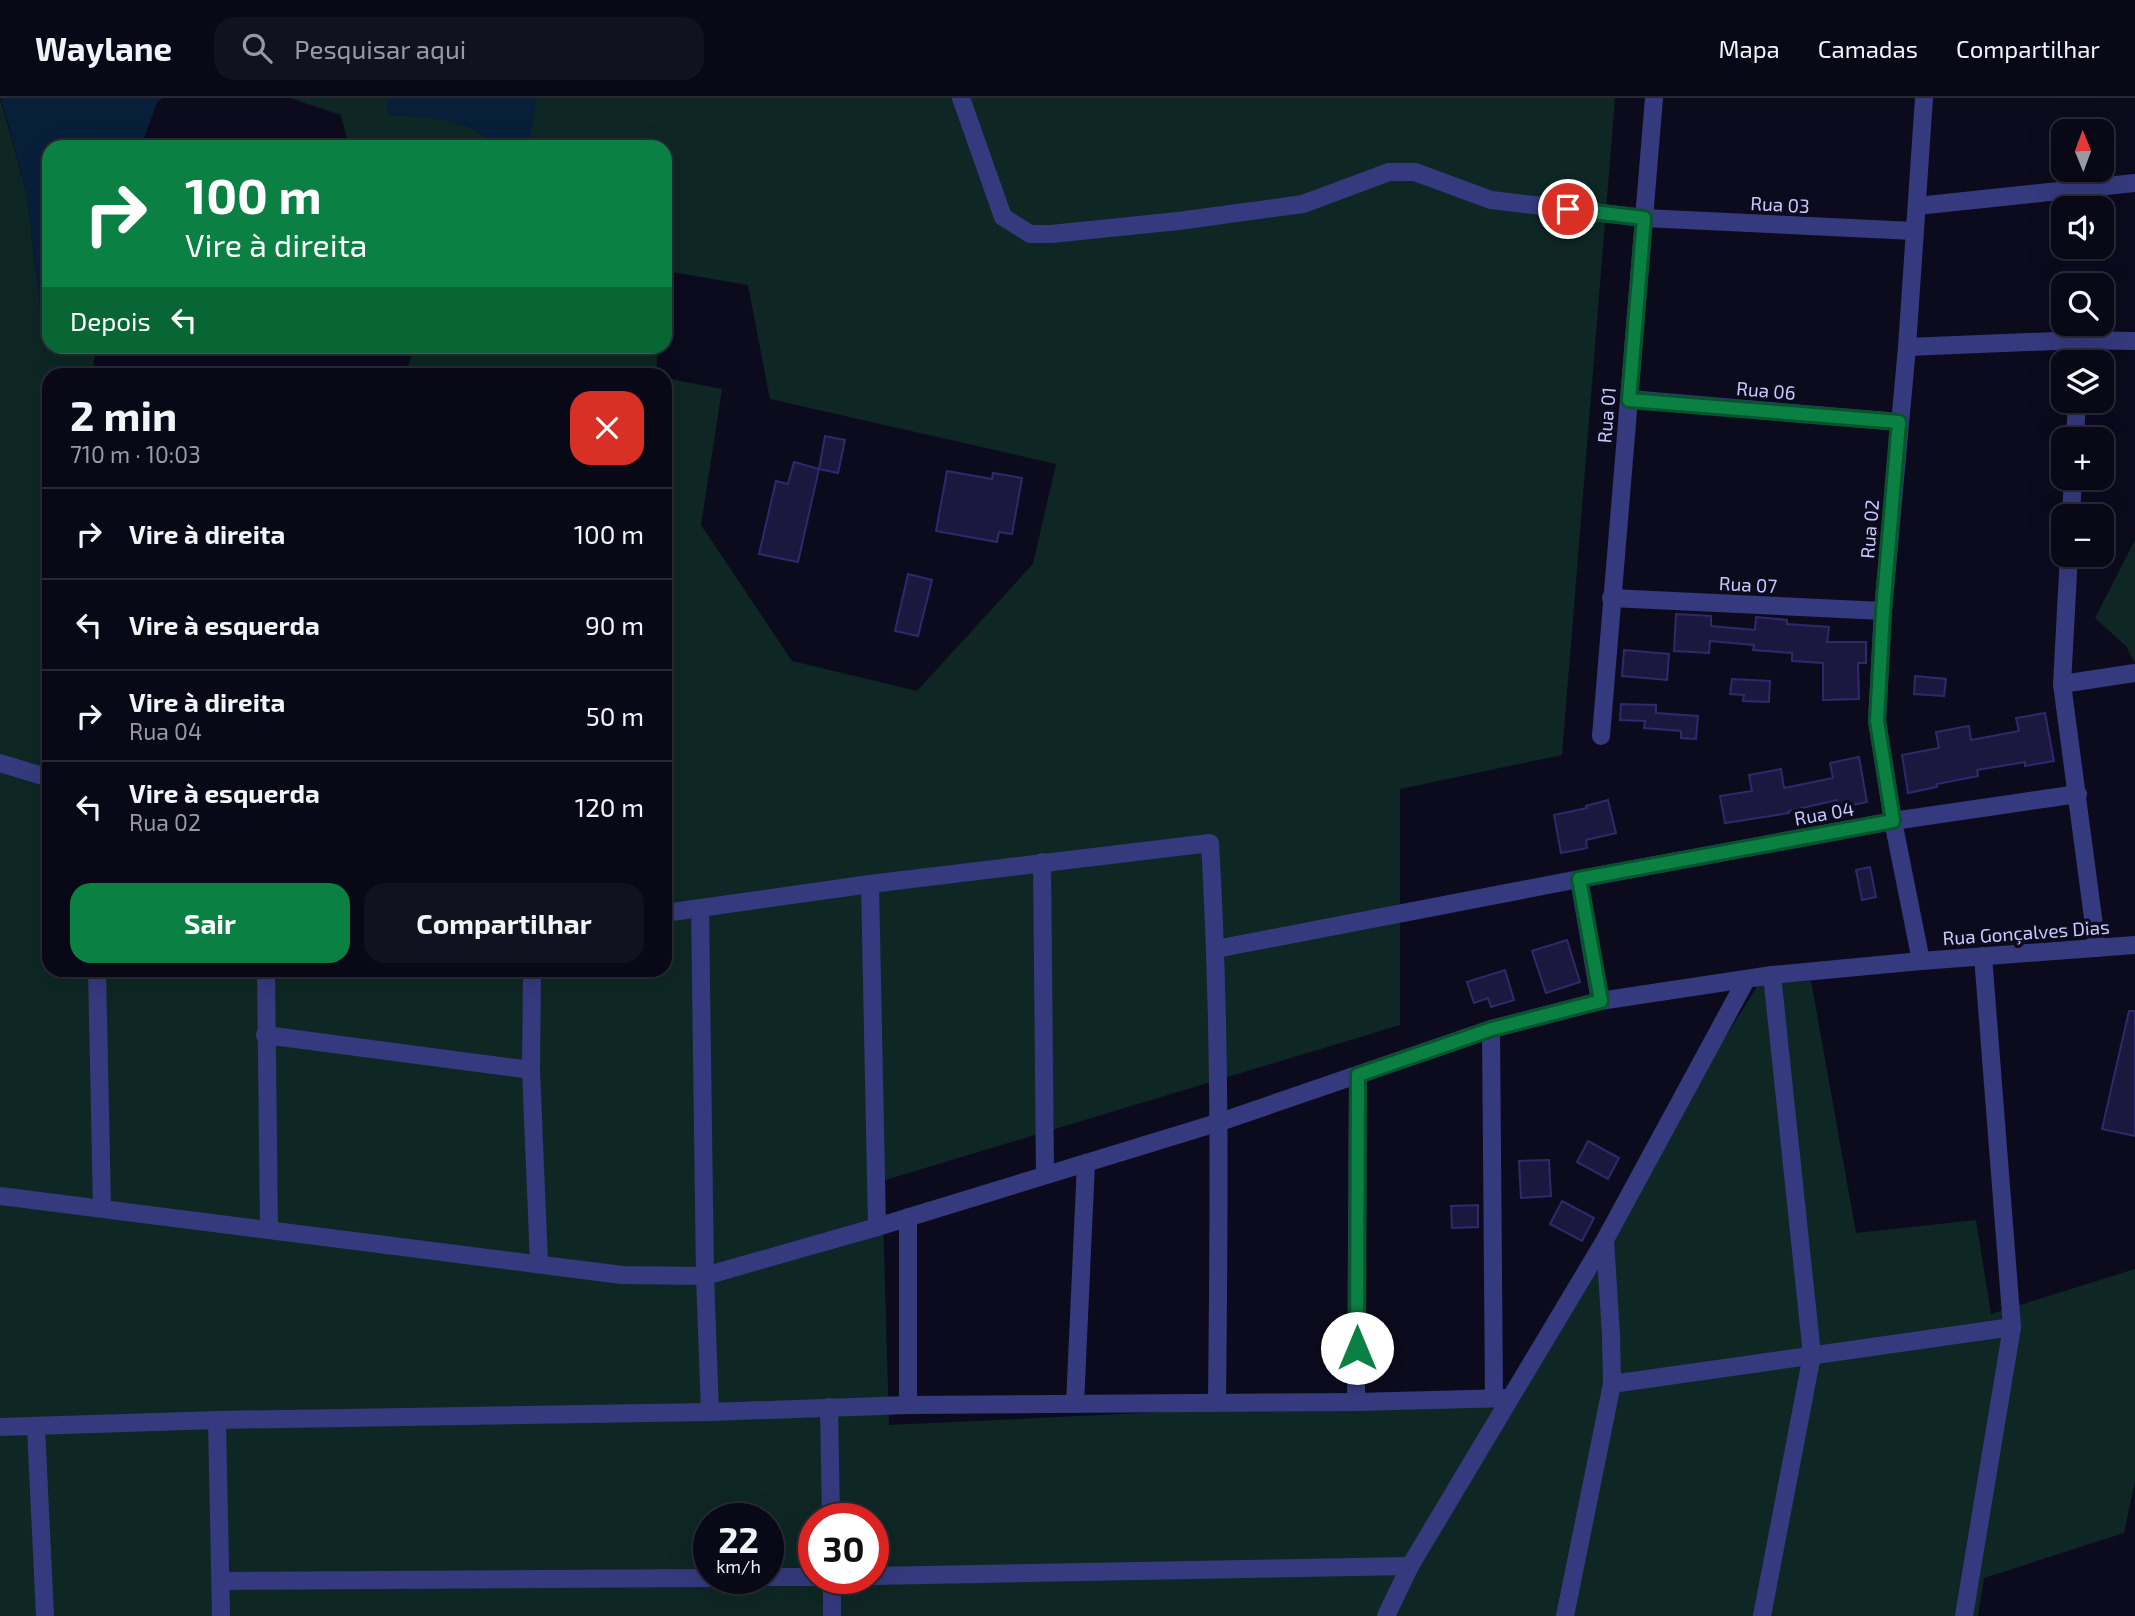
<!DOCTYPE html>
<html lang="pt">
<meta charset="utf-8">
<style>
body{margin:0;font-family:"Exo 2",sans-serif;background:#12111f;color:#f1f3f6;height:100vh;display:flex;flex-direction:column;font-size:26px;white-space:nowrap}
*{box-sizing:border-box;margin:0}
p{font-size:23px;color:#999aa1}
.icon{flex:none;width:38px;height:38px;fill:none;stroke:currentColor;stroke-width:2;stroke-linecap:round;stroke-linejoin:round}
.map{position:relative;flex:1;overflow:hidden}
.sheet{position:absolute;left:42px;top:270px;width:630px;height:609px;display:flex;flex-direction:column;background:#090816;border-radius:21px;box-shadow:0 7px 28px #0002,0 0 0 2px #292935}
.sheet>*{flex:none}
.banner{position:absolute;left:42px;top:42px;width:630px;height:214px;border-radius:21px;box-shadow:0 7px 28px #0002,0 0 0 2px #292935;background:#0b8043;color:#fff;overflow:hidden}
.needle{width:46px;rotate:359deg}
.controls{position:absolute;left:2051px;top:21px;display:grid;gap:14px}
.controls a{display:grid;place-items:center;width:63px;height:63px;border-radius:14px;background:#090816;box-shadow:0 7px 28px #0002,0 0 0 2px #292935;font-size:35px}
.speed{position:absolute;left:693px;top:1405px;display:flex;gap:14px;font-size:35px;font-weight:700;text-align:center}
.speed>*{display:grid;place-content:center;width:91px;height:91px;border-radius:50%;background:#090816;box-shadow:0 7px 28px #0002,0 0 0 2px #292935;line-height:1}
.speed small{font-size:18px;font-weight:400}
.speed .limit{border:10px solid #d22;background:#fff;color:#111}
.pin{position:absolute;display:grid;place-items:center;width:60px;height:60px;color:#fff;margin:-30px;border:4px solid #fff;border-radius:50%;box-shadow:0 2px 7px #0007}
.me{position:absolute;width:77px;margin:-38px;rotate:0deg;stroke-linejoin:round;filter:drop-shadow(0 0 5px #0008)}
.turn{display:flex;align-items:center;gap:24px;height:147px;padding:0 28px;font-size:32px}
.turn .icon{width:91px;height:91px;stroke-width:2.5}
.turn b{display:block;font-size:49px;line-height:60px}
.then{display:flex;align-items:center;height:66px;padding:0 28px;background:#0003;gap:14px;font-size:26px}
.round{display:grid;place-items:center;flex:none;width:74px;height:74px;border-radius:21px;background:#12111f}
.head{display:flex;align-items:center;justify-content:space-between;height:119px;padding:0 28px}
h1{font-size:42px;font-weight:700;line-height:52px}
.action{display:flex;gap:14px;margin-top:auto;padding:14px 28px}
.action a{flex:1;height:80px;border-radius:21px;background:#0b8043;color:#fff;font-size:28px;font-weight:700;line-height:80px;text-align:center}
.action a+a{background:#12111f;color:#f1f3f6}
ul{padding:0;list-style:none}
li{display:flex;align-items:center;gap:21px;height:91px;padding:0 28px;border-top:2px solid #292935}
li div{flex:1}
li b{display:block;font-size:26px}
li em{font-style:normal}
header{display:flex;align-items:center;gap:42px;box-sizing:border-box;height:98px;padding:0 35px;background:#090816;border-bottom:2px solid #292935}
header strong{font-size:33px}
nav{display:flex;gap:38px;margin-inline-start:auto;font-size:24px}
.search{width:490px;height:63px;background:#12111f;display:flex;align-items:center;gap:18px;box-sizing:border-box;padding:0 24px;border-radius:21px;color:#999aa1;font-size:26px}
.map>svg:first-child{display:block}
</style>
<header>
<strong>Waylane</strong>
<div class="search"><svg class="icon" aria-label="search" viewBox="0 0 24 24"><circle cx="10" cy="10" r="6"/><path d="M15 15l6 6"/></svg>Pesquisar aqui</div>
<nav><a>Mapa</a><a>Camadas</a><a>Compartilhar</a></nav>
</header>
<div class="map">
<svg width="2135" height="1518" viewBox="0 0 2135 1518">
<rect width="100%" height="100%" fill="#0c0b1e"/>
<!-- green -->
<g fill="#0e2724" fill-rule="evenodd">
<path d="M0,0L27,96L45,254L49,248L97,249L91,276H49V872H665V280L722,291L701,427L792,563L917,593L1033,466L1056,366L770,301L748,187L665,173V49H349L341,17L290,0H389L387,17L430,19L471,29L494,45L536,4L529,0H1615L1562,657L1400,691V927L882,1083L889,1327L1501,1298L1509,1301L1537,1239L1758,887L1811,883L1856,1135L1976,1122L1991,1216L2135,1171V1383L2124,1435L1984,1480L1978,1518H0ZM709,1421H768V1480H709ZM814,1421H873V1480H814Z"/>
<path d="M410,249H658L656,276H406L413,252Z"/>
<path d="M2135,442V565L2126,548L2095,520Z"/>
</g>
<!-- water -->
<g fill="#081f3a">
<path d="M1,0H163L157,4L141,49H49V248L45,256L27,96Z"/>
<path d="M389,0H529L536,4L529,46L494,45L471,29L430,19L387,17Z"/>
</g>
<!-- building -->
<g fill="#1b173f" stroke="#2f296b" stroke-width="2">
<path d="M825,338L845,342L838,375L819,371Z"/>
<path d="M794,364L819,371L798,464L759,456L776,383L788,386Z"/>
<path d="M947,373L992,381L993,375L1022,380L1012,436L999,434L997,444L936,433Z"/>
<path d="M908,476L932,482L918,538L895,533Z"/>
<path d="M1676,516L1711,518V528L1755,532L1756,519L1787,522V526L1829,529L1827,544H1866V565H1858L1859,601L1823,602V565L1792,563V555L1753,552L1754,547L1710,543L1709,555L1674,553Z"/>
<path d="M1624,552L1669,556L1667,582L1622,578Z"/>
<path d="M1915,578L1946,581L1944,598L1914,596Z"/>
<path d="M1732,581L1770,583L1769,604L1743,603L1744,597L1730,596Z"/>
<path d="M1621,606L1656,607V615L1698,618L1696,641L1681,640V633L1644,630L1645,623L1620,622Z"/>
<path d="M2045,615L2054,663L2025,668V664L1977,672L1978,678L1937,686V689L1908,695L1902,657L1939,650L1936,634L1969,628L1971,642L2019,633L2016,620Z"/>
<path d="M1859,659L1867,704L1838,710L1837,702L1789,713V715L1725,725L1720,698L1752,693L1749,677L1781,671L1784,690L1833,680L1830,665Z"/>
<path d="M1608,702L1616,735L1586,742L1587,750L1561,755L1554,717L1587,710L1586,708Z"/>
<path d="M1870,769L1876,799L1862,802L1856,772Z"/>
<path d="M1567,842L1580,884L1546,895L1532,853Z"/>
<path d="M1505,872L1514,902L1491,909L1488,900L1474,905L1467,884Z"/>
<path d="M2129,913H2135V1038L2102,1031Z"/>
<path d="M1588,1043L1619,1060L1608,1081L1577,1064Z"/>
<path d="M1549,1062L1551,1098L1521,1100L1519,1063Z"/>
<path d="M1562,1103L1594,1120L1582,1143L1550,1126Z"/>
<path d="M1478,1107V1129L1452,1130L1451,1108Z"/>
</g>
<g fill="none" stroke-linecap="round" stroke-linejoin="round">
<!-- street -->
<g stroke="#353a7e" stroke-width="18">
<path d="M961,0L1003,119L1030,136H1051L1178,123L1303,106L1389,74H1415L1491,102L1644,120L1914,133"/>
<path d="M1917,108L2135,85"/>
<path d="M1907,249L2080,242L2135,243"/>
<path d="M2079,264L2080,242"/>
<path d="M1629,301L1899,324"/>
<path d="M2075,341L2077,303"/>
<path d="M2071,418L2073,380"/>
<path d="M2069,457L2062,586L2097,850"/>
<path d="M1611,500L1883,513"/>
<path d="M2062,586L2135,575"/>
<path d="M1601,638L1654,0"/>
<path d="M0,665L49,680"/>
<path d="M1042,764L1045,1076"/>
<path d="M1579,781L1600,903"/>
<path d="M870,786L877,1129"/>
<path d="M700,810L705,1178L710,1314"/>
<path d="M665,815L870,786L1210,745C1221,932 1219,1117 1217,1304"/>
<path d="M1216,851L1579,781L1893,723L2078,696"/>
<path d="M1921,863L1893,723L1877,623L1883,513L1907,249L1924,0"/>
<path d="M97,872L102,1110"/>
<path d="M266,872L269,1132"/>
<path d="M532,872L531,972L539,1165"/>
<path d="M1491,931L1494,1299"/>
<path d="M265,937L531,972"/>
<path d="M0,1098L622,1177L705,1178L877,1129L1220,1024L1491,931L1600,903L1772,877L1921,863L2135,847"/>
<path d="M908,1119V1307"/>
<path d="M1612,1286L2012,1229"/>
<path d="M1356,1304L1358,977"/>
<path d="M1075,1306L1086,1065"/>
<path d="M829,1309L831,1421"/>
<path d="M217,1322L221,1518"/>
<path d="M0,1329L217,1322L710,1314L908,1307L1356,1304L1509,1300"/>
<path d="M36,1329L45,1518"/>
<path d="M873,1478L1410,1468"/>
<path d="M768,1479H814"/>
<path d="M221,1483L709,1480"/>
<path d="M832,1518V1480"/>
<path d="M1386,1518L1410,1468L1605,1142L1746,882"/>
<path d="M1565,1518L1612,1286L1611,1237L1605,1142"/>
<path d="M1762,1518L1812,1257L1772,877"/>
<path d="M1964,1518L2012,1229L1983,858"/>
</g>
</g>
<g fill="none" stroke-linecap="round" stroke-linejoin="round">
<defs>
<path id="route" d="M1357,1250L1358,977L1492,931L1601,903L1579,781L1893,723L1877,623L1883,513L1899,324L1629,302L1644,120L1568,111"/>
</defs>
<!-- route casing -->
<use href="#route" stroke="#07532c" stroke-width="18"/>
<!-- route -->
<use href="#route" stroke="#0b8043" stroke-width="12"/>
</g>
<g text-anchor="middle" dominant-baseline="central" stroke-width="7" stroke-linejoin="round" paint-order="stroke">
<!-- street labels -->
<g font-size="19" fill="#c8c8ff" stroke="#0c0b1e">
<text transform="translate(1780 106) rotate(3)">Rua 03</text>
<text transform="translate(1766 292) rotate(5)">Rua 06</text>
<text transform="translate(1606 317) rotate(-85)">Rua 01</text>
<text transform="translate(1869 431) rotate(-85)">Rua 02</text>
<text transform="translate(1748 486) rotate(3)">Rua 07</text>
<text transform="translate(1824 715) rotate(-10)">Rua 04</text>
<text transform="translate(2026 834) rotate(-4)">Rua Gonçalves Dias</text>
</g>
</g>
</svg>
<div class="controls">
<a><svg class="needle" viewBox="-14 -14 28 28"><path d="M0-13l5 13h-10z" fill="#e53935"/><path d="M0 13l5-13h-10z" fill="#999aa1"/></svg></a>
<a><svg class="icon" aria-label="sound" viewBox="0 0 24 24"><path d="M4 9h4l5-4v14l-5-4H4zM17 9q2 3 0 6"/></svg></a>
<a><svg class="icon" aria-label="search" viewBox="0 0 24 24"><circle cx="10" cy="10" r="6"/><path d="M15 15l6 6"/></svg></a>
<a><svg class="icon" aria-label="layers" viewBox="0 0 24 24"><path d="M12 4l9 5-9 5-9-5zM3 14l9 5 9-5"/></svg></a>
<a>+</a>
<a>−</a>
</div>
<div class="speed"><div>22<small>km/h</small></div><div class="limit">30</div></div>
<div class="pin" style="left:1568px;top:111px;background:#d93025"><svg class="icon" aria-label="arrive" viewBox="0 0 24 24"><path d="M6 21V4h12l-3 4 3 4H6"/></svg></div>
<svg class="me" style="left:1357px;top:1250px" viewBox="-20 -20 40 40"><circle r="19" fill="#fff"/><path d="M0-13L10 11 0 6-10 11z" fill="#0b8043"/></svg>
<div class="banner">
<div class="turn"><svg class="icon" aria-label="right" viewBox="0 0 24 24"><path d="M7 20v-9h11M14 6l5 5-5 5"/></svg><div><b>100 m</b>Vire à direita</div></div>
<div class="then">Depois<svg class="icon" aria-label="left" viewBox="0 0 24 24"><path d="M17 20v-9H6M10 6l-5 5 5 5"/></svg></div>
</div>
<section class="sheet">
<div class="head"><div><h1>2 min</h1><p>710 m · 10:03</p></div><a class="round" style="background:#d93025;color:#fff"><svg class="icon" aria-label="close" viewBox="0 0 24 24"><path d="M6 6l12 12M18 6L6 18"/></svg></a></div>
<ul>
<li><svg class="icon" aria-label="right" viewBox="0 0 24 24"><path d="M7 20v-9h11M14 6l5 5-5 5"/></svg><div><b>Vire à direita</b></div><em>100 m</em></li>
<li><svg class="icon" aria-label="left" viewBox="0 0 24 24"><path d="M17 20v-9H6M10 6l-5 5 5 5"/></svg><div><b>Vire à esquerda</b></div><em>90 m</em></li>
<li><svg class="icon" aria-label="right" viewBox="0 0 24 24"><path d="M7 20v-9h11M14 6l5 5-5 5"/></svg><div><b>Vire à direita</b><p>Rua 04</p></div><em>50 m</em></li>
<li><svg class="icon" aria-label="left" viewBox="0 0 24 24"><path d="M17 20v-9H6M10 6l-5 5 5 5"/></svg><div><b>Vire à esquerda</b><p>Rua 02</p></div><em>120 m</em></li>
</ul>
<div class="action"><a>Sair</a><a>Compartilhar</a></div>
</section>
</div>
